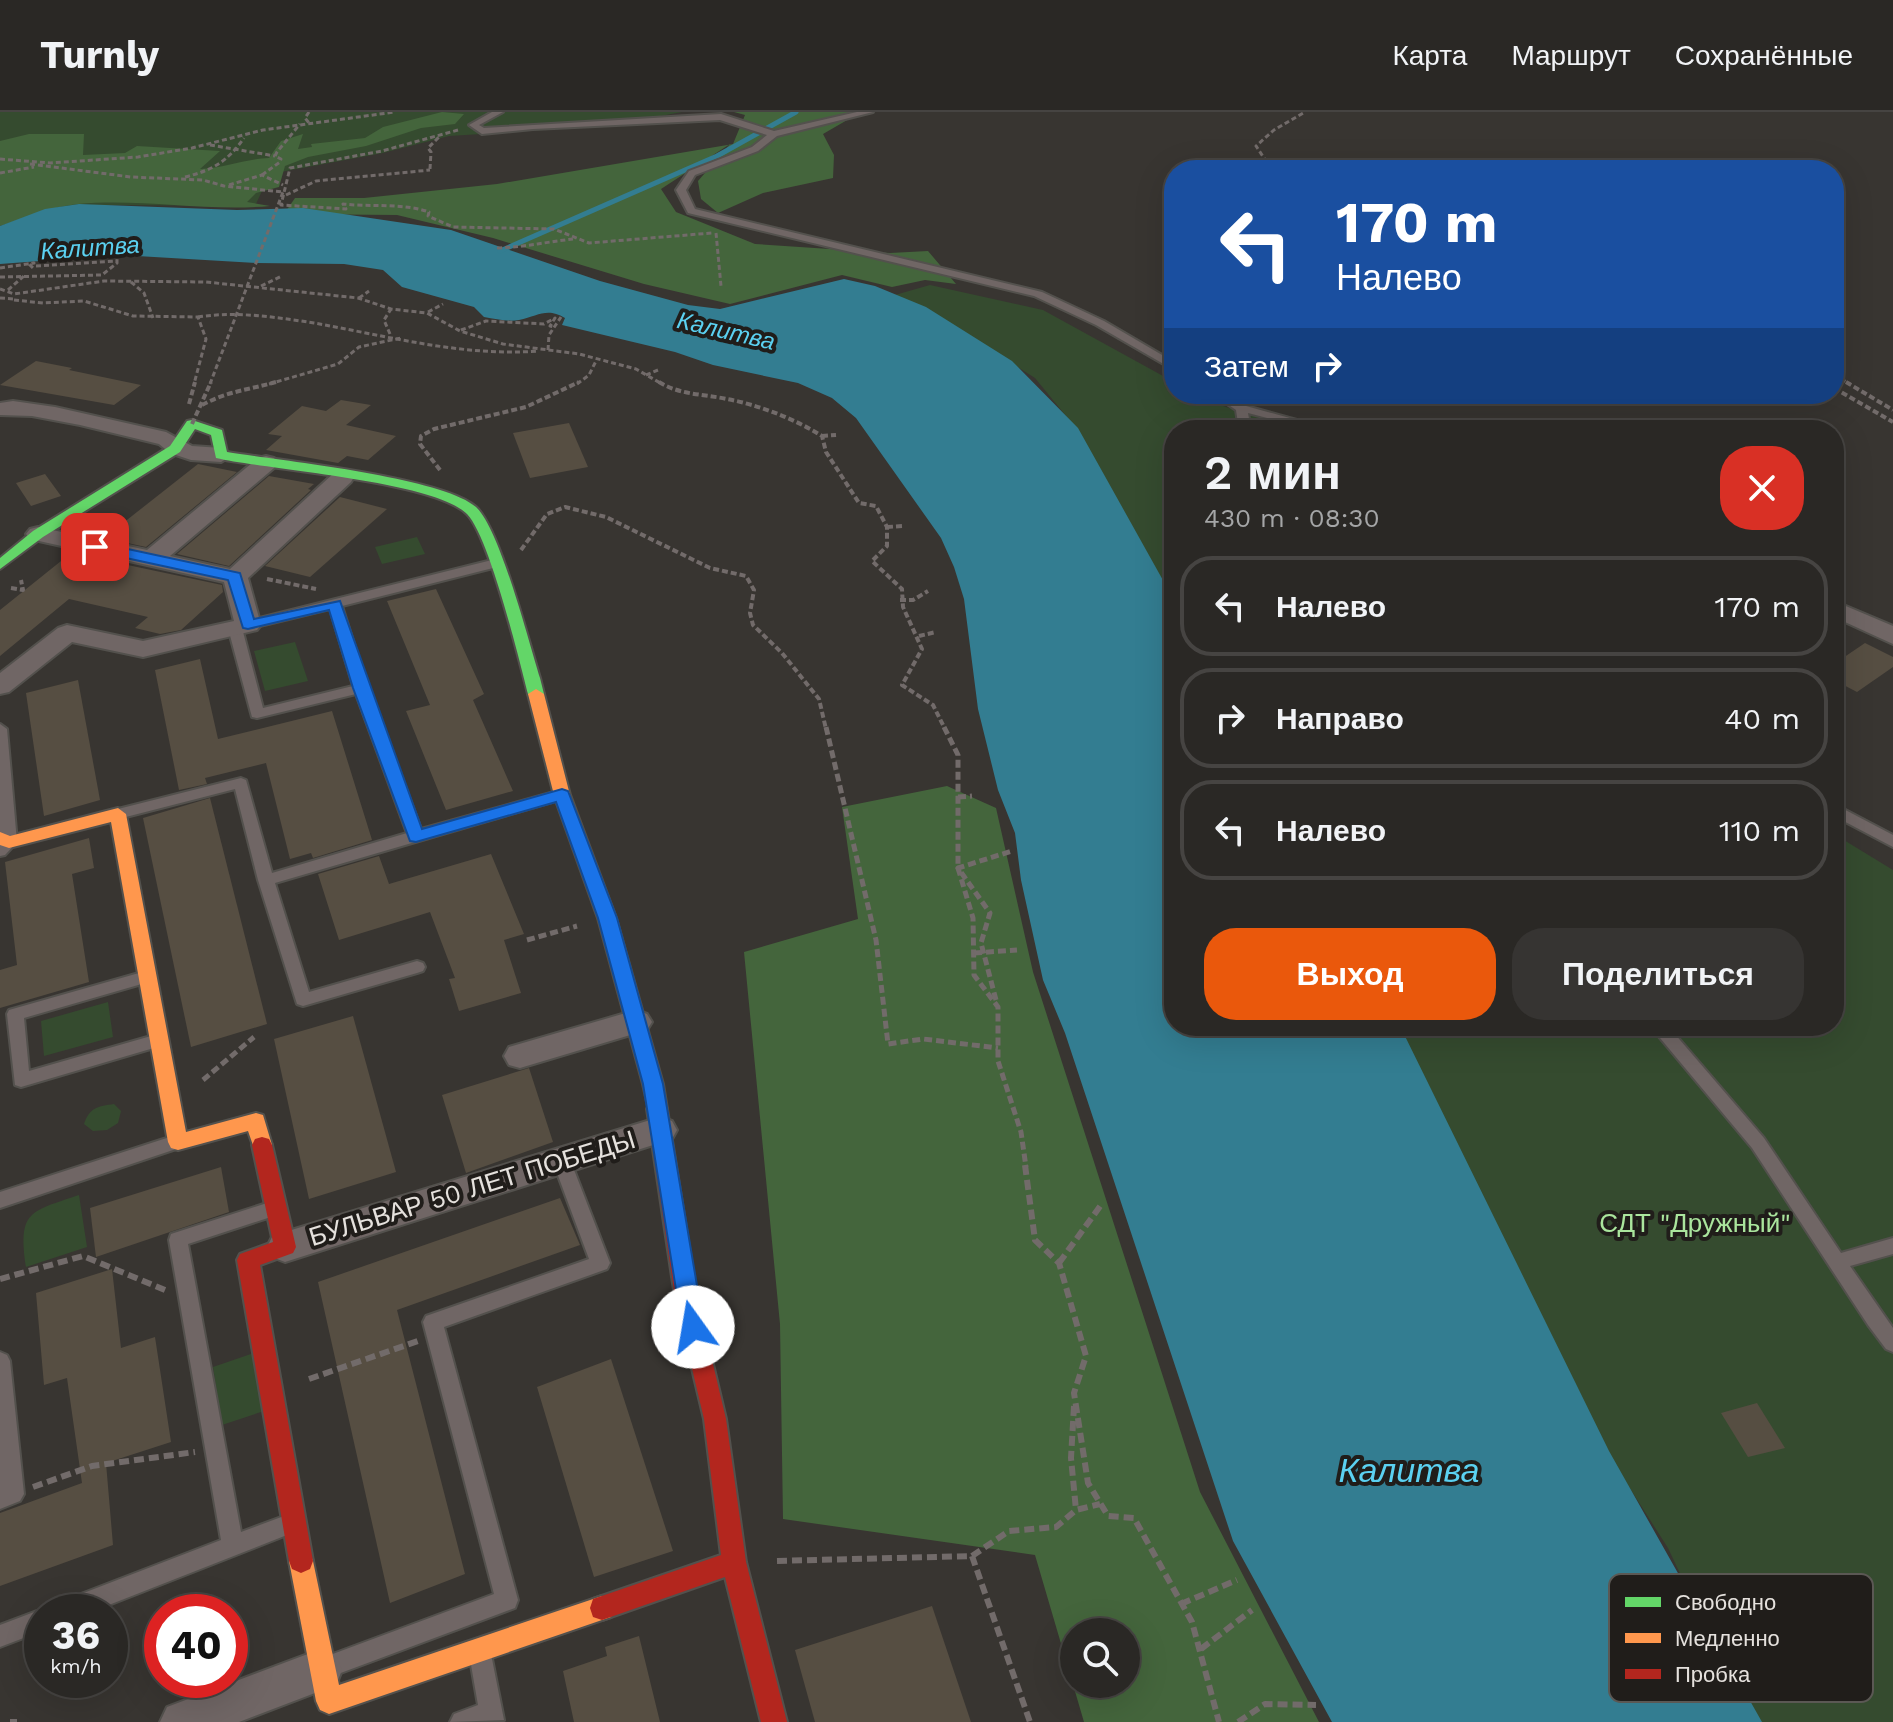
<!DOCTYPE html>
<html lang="ru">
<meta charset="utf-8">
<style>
body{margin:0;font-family:"Work Sans",sans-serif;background:#363432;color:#f1f3f6;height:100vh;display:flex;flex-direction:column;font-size:30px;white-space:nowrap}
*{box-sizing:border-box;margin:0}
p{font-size:26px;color:#a5a6a7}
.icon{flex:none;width:44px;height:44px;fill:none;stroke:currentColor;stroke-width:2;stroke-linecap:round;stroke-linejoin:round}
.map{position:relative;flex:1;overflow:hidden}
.side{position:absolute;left:1164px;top:308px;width:680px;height:616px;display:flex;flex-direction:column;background:#2a2825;border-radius:32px;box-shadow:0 8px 32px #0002,0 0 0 2px #464442}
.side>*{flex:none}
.banner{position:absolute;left:1164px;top:48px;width:680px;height:244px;border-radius:32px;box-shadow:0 8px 32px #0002,0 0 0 2px #464442;background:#1a4fa0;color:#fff;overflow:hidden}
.fabs{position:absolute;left:1060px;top:1506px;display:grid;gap:16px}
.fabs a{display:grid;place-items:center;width:80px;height:80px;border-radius:50%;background:#2a2825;box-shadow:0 8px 32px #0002,0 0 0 2px #464442;font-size:40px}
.speed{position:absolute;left:24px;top:1482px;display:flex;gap:16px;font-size:40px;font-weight:700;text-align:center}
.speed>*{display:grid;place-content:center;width:104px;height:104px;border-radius:50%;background:#2a2825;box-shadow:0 8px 32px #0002,0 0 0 2px #464442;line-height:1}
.speed small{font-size:20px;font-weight:400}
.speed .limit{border:12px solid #d22;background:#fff;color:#111}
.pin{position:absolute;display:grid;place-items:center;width:68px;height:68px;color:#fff;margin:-34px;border-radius:16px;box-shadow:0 4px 12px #0006}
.me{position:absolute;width:88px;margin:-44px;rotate:347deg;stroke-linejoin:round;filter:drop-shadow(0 0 6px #0008)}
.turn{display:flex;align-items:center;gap:28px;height:168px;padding:0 40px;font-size:36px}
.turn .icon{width:104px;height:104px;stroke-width:2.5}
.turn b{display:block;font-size:56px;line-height:68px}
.then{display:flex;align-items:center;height:76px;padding:0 40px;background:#0003;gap:16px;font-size:30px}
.round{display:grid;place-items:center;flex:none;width:84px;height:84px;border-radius:32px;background:#363432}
.head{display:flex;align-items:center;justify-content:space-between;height:136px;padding:0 40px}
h1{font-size:48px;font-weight:600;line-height:60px}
.primary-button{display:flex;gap:16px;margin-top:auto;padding:16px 40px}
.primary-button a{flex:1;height:92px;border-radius:32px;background:#ea580c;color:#fff;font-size:32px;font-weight:600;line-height:92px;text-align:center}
.primary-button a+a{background:#363432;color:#f1f3f6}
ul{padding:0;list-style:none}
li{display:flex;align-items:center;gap:24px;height:100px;margin:0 16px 12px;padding:0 24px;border:4px solid #464442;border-radius:32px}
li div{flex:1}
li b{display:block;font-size:30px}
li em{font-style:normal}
header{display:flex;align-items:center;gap:48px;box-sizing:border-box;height:112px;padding:0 40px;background:#2a2825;border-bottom:2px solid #464442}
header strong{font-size:38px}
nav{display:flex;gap:44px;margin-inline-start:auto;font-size:28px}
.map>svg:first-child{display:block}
</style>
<header>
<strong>Turnly</strong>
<nav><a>Карта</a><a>Маршрут</a><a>Сохранённые</a></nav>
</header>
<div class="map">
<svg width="1893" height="1610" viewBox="0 0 1893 1610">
<rect width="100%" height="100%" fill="#383531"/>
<!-- green -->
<g fill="#354b2f">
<path d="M0,0H682L607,14L449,24L383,41L270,62L255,94L106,93L0,103Z"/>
<path d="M930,173L1043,198L1174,270V282C1195,282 1199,285 1217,292C1244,302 1272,306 1298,318H1174V490L1075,315L1035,266L935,203L888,185Z"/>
<path d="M417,425L425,442L382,452L375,435Z"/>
<path d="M295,530L308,569L265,579L254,539Z"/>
<path d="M1834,722L1893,758V1610H1750L1668,1436L1454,1101L1371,914H1834Z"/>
<path d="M108,890L113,925L44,944L41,909Z"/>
<path d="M114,992L121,999L118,1011L107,1018L93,1019L84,1012C89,996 98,994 114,992Z"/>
<path d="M79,1083L87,1135L26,1155C18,1099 29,1100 79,1083Z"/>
<path d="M257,1240L267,1298L222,1313L213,1255Z"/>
</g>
<!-- forest -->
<g fill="#44653c" fill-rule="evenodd">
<path d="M442,0L464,2L455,12L421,16L366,34L308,45L285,54L279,75L256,81L247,90L270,94C206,100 142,86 78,92C50,95 26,106 0,114V29L29,22H84L83,43L125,41L137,34L220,39L200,57C226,56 244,47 269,46L281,29L303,22L298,37L312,35L311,32L365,26L383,15Z"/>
<path d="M734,0H861L823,22L834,43L833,66L763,81L718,101L701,87L698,69L730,32L661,77L676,100L755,132L890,141L928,139L956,172L925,168L892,175L842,163L730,192L644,172L493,126L397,103L284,102L295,86H364L497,72L733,32L745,3Z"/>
<path d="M947,674L996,696L1033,860L1200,1380L1319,1610H1084L1035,1443L783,1407L780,1212L744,840L858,807L842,695ZM1074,1520H1126V1572H1074Z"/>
</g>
<!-- water -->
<path fill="#337d91" d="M79,92L237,98L303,96L451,118L600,169L688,193L720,197L844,167L875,174L926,195L1012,249L1078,316L1174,488V914H1400L1609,1339L1762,1610H1332L1233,1429L1065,921L1043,868L1021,768L1015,721L998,678L978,597L964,487L954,455L941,426L856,306L832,286L798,271L713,253L675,240L562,213L565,206C547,195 538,204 519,208C508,210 496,207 484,205L474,195L402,175L383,158L344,152L256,151L120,143L0,152V114L45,97Z"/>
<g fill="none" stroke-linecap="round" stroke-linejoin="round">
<!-- stream -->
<path stroke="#337d91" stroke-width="5" d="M500,139L717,44L796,0"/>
</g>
<!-- building -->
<g fill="#564e42">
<path d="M36,249L72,256L69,258L141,273L114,293L0,273Z"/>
<path d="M341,288L371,293L346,313L396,324L368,348L347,344L338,351L266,338L282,324L268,322L302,294L326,299Z"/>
<path d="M569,311L588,355L530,366L513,321Z"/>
<path d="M198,352L237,360L146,435L104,426Z"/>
<path d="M45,362L61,384L31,394L16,371Z"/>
<path d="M269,364L314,372L308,377L311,378L229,454L177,442Z"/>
<path d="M340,385L387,397L310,465L265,454Z"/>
<path d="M71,441L222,473L223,480L181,518L160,522L135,516L148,505L69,487L0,544V498Z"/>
<path d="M436,477L484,582L473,588L513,679L446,698L406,599L430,593L387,489Z"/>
<path d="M1865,531L1893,545V555L1857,580L1834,568V552Z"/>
<path d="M200,547L218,627L332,599L372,728L313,746L311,741L290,747L266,651L205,666L207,672L179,678L155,558Z"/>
<path d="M78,568L100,688L44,704L26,581Z"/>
<path d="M210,686L267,912L191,935L143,706Z"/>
<path d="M89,726L94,756L72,762L89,870L0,896V858L17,853L5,750Z"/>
<path d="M491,742L524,822L504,828L521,881L459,899L449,867L455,866L430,800L339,828L318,762L379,744L389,772Z"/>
<path d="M353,904L396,1060L309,1087L274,927Z"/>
<path d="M529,956L553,1030L466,1061L442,983Z"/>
<path d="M221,1055L229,1100L96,1145L90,1096Z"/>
<path d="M560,1086L580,1133L397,1198L465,1462L390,1491L318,1170Z"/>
<path d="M112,1157L121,1236L155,1225L171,1330L106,1351L113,1433L0,1474V1401L82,1371L67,1266L44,1273L36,1181Z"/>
<path d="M611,1247L673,1439L594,1465L537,1275Z"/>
<path d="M1757,1291L1785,1336L1748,1345L1721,1301Z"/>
<path d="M932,1494L971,1610H815L795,1538Z"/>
<path d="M639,1524L660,1610H574L563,1559L607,1544L605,1535Z"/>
</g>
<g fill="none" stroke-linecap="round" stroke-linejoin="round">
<defs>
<g id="lane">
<path d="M492,0H503L479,13L484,16L721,2L774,19L857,0H873L777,24L758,39L695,63L686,78L695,97L1042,180L1104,209L1174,250V258L1096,213L1034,184L688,101L676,78L689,59L752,35L767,23L720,8L533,17L482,22L469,13Z"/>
<path d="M1213,282H1227L1246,294L1333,318H1313L1248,301L1251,318H1239L1236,298Z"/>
<path d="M496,447L501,448V454L342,494L368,576L421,717L561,678L568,683L566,686L275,771L309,880L417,849L423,851L425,855L423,859L417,861L303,894L297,892L258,768L235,677L118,707L110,702L118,697L241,666L246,668L272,761L407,721L356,582L257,606L252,605L228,516L235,512L242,516L263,596L353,574L330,497L248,517L241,513L243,510Z"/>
<path d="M0,612L7,617L17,730L5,743L0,744Z"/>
<path d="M1834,692L1893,723V735L1834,704Z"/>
<path d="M146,859L152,861L154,865L152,869L24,906L29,959L158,922L164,923L167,928L164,933L21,975L15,973L7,902L9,898Z"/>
<path d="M1650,914H1668L1764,1026L1841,1141L1893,1126V1142L1850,1154L1893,1216V1240L1886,1237L1868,1213L1752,1036Z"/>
<path d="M176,1023L182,1025L185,1030L182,1035L0,1096V1080Z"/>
<path d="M562,1043L568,1045L571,1050L610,1151L607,1157L444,1215L518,1488L515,1496L330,1565L322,1562L319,1554L322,1546L494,1482L423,1210L426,1204L589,1147L553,1050L556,1045Z"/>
<path d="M270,1090L277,1093L279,1098L277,1103L188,1132L241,1420L284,1404L292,1407L295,1414L292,1421L91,1500H52L55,1492L221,1428L169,1128L171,1122Z"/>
<path d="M0,1240L7,1243L10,1249L24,1382L20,1389L0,1397Z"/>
<path d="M42,1497L49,1500H42V1519L0,1535V1513Z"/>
<path d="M481,1536L489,1539L492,1547L504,1608L450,1610L454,1602L478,1593L470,1547L473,1539Z"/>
</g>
<g id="street">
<path d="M13,289L55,295L166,320L192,334L221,336L232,343L221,350L191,348L170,341L159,332L80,313L32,304L0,303V291Z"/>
<path d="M266,344L274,346L277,351L274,356L170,444L230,457L335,360H351L354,365L351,370L248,466L261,513L257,518L143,545L72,530L9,580L0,582V561L58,516L67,513L143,529L234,509L224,470L30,427L26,422L30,417L38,415L147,438L258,346Z"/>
<path d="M1834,489L1893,514V532L1834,505Z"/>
<path d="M636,898L647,902L652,910L647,918L520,956L509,953L504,944L509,935Z"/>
<path d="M660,1005L672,1009L677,1018L672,1027L285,1150L272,1145L267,1135L272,1125L285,1120Z"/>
<path d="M321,1537L336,1543L342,1558L336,1573L239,1610H160L167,1595Z"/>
</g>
<path id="fast" d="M192,308L222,318L227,340C277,348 443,365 476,395C500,417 529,531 540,566L544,582L542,585H530L528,582C519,547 489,424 467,402C434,369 268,358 216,346L211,323L195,317L180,340L43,425L0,457V446L33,419L170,334L187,309Z"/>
<g id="slow">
<path d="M536,577L544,582L570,683L616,806L663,972L667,997L664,1003L657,1005L650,1003L643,972L598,806L554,683L528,582Z"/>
<path d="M118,696L126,702L186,1020L256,1001L263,1003L272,1033L269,1039L262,1041L255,1039L248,1019L178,1038L171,1036L168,1030L111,710L9,736L0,733V720L10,724Z"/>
<path d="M301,1437L310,1441L313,1449L339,1573L602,1484L611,1487L614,1496L611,1505L602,1508L329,1602L320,1598L316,1589L289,1449L292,1441Z"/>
</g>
<g id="jam">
<path d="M657,989L664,991L667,997L697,1185L726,1307L746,1450L787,1610H761L725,1465L602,1508L593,1505L590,1496L593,1487L721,1443L704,1307L675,1185L647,997L650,991Z"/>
<path d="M262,1025L269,1027L272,1033L296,1135L293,1141L260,1153L313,1449L310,1457L301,1461L292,1457L289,1449L237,1148L240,1142L273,1130L252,1033L255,1027Z"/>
</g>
</defs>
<!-- lane casing -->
<use href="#lane" stroke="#53514d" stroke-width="4"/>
<!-- street casing -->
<use href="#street" stroke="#53514d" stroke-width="4"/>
<!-- fast casing -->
<use href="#fast" stroke="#53514d" stroke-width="4"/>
<!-- slow casing -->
<use href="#slow" stroke="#53514d" stroke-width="4"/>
<!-- jam casing -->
<use href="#jam" stroke="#53514d" stroke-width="4"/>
<!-- path-far3 -->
<g stroke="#726b6a" stroke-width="3" stroke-dasharray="5 3" stroke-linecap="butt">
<path d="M309,0L305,6L309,11"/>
<path d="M458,18L382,39L290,56L281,93L346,97L343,92C370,95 404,91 429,100L428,104L453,115L554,117L589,131L712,121"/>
<path d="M210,33L275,44"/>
<path d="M0,47L50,51L138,45L192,36L263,18L395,0"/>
<path d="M30,52L131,65L203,68L224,74L283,80"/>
<path d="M430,57L431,40L428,36L440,24"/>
<path d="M1281,58L1266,49L1256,34L1274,18L1305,0"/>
<path d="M0,61L34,55"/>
<path d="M262,63L280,50L281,47L275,44L277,40L300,12"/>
<path d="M185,65C213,58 227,50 244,26"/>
<path d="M229,73L262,63L283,73"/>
<path d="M286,83L316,69L430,58"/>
<path d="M716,121L721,174"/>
<path d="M497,136C525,135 546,130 573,127"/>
<path d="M36,154L117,149"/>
<path d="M0,156L34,151L29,152L33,156"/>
<path d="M0,165L102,163L117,151V145"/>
<path d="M131,170L144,181L153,206"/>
<path d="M261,174L282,164"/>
<path d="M0,177L14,182L104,169L206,170L358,186L391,197L427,201L460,219L503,232L579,242L636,257L662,272"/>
<path d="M8,178L24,164"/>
<path d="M0,186L14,187"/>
<path d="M359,186L369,179"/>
<path d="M14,188L43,191L84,189L133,204L198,205L206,227L194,272"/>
<path d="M428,200L443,192"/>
<path d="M198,205C236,199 275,205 314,211C387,224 464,245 538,239"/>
<path d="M461,218L486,209L544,212L555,206L550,214L554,215"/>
<path d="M390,222L384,208L391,197"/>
<path d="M548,238L549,223L561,205"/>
<path d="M646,263L658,258"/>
<path d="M1834,263L1850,272"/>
<path d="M269,272L338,252L359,235L401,226"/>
<path d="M577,272L589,263L596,249"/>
</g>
<!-- path-far2 -->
<g stroke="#726b6a" stroke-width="4" stroke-dasharray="6 3" stroke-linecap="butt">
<path d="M659,270C680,283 703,282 727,287C759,293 795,307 822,324L826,340L859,391L876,394L887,415V434L872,449L902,477L903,495L922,537L902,573L933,593L945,617"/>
<path d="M1846,270L1893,298"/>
<path d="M1834,276L1893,310"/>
<path d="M1395,282H1423"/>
<path d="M189,292L195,270"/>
<path d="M202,293C228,279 248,278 276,270"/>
<path d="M822,324L836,323"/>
<path d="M440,358L420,332L421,324L434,317L526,295L579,270"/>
<path d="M887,415L903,414"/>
<path d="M521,438L547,402L565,395L606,405L710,456L746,464L754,478L750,501L753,513L782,541L819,587L826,617"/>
<path d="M267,467L316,477"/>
<path d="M11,476L23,478L21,468"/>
<path d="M900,488H913L928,479"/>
<path d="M919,524L936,520"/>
</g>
<!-- path-far1 -->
<g stroke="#726b6a" stroke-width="5" stroke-dasharray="8 4" stroke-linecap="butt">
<path d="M826,615L876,828L888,932L923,927L998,936"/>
<path d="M944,615L958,643V756L973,806L974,863L998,895V949L1021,1020L1026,1055"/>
<path d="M958,685L972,684"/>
<path d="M527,828L577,814"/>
<path d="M974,841L1017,838"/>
<path d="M996,888L981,831L990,801L958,756L1012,739"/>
<path d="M203,968L254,925"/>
</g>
<!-- path -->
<g stroke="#726b6a" stroke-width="6" stroke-dasharray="10 5" stroke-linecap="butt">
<path d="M1025,1053L1035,1128L1059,1151L1086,1244L1074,1281L1088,1371L1108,1404L1134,1406L1192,1510L1219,1610"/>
<path d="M1059,1151L1101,1093"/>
<path d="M0,1167L83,1144L165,1178"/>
<path d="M309,1267L418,1229"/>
<path d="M1074,1294L1071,1346L1076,1398"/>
<path d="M33,1375L92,1354L195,1340"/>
<path d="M972,1444L1009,1419L1056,1415L1076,1398L1100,1392"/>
<path d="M777,1449L972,1444L1030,1610"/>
<path d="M1181,1492L1237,1468"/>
<path d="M1201,1537L1252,1498"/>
<path d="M10,1610H17"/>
<path d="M1238,1610L1265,1592L1316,1593"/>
</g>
<!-- lane -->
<use href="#lane" fill="#706665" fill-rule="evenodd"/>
<!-- street -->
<use href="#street" fill="#706665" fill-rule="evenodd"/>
<!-- fast -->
<use href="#fast" fill="#63d668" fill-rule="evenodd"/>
<!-- slow -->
<use href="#slow" fill="#ff974d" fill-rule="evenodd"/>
<!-- jam -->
<use href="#jam" fill="#b3261e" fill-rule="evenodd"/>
<!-- path-bridge-far1 -->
<path stroke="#726b6a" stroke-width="3" stroke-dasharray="5 3" stroke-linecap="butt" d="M210,272L283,80"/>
<!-- path-bridge -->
<path stroke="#726b6a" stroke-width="4" stroke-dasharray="6 3" stroke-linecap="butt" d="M192,312L211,270"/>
</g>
<!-- route -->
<path fill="#1a73e8" stroke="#114b97" stroke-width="2" d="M95,430L240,461L254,507L340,489L422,717L562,677L568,679L617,806L663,972L704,1215L701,1222L693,1225L685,1222L682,1215L643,972L598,806L556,690L416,730L410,729L353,576L329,498L248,517L243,516L228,468L89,438L87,435Z"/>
<g text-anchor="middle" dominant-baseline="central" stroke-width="8" stroke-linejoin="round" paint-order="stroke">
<!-- far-water labels -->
<g font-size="24" font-style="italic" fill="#5bd1f1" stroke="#201d1a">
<text transform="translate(90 136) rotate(-4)">Калитва</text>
<text transform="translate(726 219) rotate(13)">Калитва</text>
</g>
<!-- street labels -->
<g font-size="26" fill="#e5e1dd" stroke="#201d1a">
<text transform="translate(472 1076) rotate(-17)">БУЛЬВАР 50 ЛЕТ ПОБЕДЫ</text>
</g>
<!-- park labels -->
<g font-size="26" fill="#aae59d" stroke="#201d1a">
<text x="1695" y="1111">СДТ "Дружный"</text>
</g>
<!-- near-water labels -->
<g font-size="34" font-style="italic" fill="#5bd1f1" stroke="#201d1a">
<text x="1409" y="1358">Калитва</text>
</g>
</g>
<!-- legend -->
<rect x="1609" y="1462" width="264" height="128" rx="12" fill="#201d1a" stroke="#5b5854" stroke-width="2"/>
<rect x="1625" y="1485" width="36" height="10" fill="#63d668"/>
<rect x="1625" y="1521" width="36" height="10" fill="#ff974d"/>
<rect x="1625" y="1557" width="36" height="10" fill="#b3261e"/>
<g font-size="22" fill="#e5e1dd">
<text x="1675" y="1498">Свободно</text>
<text x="1675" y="1534">Медленно</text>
<text x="1675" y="1570">Пробка</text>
</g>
</svg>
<div class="fabs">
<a><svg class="icon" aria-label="search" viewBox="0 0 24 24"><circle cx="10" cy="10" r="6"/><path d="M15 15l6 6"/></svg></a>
</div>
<div class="speed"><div>36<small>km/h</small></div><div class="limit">40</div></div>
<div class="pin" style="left:95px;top:435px;background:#d93025"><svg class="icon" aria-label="arrive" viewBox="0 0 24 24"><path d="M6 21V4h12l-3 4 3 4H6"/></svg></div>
<svg class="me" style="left:693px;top:1215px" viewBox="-20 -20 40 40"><circle r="19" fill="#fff"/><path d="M0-13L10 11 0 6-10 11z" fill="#1a73e8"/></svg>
<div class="banner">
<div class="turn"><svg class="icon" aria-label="left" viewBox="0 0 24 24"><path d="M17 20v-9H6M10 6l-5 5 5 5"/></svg><div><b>170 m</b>Налево</div></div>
<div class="then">Затем<svg class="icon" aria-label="right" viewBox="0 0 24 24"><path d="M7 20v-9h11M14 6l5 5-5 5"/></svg></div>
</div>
<section class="side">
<div class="head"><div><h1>2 мин</h1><p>430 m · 08:30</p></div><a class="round" style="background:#d93025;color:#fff"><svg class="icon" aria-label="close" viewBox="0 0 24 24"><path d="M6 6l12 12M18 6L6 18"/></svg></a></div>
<ul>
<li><svg class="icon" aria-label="left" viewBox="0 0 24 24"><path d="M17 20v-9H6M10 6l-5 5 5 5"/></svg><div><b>Налево</b></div><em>170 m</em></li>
<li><svg class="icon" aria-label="right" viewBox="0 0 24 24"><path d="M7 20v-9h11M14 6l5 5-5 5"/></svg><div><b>Направо</b></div><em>40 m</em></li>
<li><svg class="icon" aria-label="left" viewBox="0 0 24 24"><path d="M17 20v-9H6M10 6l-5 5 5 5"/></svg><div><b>Налево</b></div><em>110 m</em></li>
</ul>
<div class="primary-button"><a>Выход</a><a>Поделиться</a></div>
</section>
</div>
